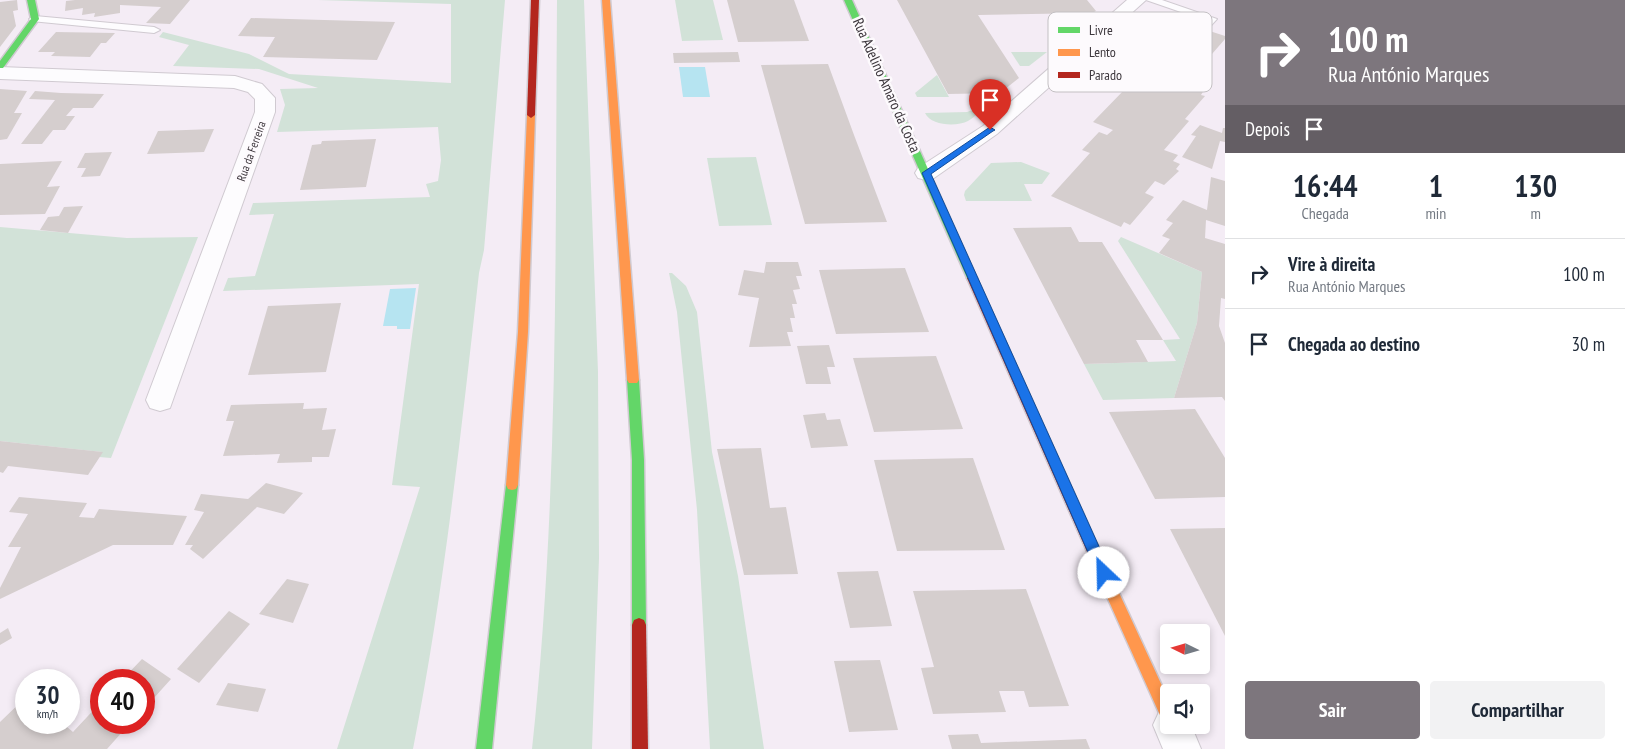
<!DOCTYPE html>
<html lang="pt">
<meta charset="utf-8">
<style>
body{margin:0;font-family:"PT Sans Narrow",sans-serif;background:#f2f2f3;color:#1f2937;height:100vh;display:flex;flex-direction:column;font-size:19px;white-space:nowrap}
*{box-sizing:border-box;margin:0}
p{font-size:16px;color:#747a83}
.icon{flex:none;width:28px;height:28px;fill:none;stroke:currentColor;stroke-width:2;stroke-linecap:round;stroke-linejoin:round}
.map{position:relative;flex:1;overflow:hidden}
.panel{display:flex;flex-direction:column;background:#fff;width:400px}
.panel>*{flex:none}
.banner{background:#7d767d;color:#fff;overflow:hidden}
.needle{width:32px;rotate:275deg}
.buttons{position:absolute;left:1160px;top:624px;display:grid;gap:10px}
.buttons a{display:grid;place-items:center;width:50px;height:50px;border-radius:5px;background:#fff;box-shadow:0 2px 8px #0003;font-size:25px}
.speed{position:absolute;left:15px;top:669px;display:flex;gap:10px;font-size:25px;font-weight:700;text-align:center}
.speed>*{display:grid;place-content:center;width:65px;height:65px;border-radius:50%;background:#fff;box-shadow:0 2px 8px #0003;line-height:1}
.speed small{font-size:12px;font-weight:400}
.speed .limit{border:8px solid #d22;background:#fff;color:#111}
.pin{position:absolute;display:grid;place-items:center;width:42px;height:42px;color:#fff;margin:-51px -21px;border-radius:50% 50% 50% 0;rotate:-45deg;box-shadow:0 0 5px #0007}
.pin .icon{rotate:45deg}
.me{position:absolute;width:55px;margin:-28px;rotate:336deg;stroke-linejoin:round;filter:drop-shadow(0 0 4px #0008)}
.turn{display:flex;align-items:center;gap:18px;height:105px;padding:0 20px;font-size:22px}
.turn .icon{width:65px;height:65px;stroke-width:2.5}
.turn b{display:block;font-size:35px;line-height:42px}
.then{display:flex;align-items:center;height:48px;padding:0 20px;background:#0003;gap:10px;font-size:19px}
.eta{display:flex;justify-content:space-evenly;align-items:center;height:85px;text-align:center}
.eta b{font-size:30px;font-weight:600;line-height:35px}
.cta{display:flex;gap:10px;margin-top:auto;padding:10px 20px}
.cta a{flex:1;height:58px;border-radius:5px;background:#7d767d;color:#fff;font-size:20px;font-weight:600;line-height:58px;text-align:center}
.cta a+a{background:#f2f2f3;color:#1f2937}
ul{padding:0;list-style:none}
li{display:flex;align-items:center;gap:15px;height:70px;padding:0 20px;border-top:1px solid #e0e1e3}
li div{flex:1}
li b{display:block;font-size:19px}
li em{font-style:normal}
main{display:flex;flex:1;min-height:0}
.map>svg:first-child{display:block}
</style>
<main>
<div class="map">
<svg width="1225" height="749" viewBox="0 0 1225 749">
<rect width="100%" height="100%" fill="#f4ecf5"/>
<!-- green -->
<g fill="#d2e2d8">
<path d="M318,0H505L484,250L479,273C461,433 444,591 413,749H337L420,487L392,485L419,284L223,291L228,278L255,276L274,214L249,215L253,203L430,197L426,184L438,181L441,160L438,127L277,132L285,105L280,89L318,88L259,69L173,66L189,45L159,37L163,32L249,54L289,74L451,83V4Z"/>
<path d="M557,0H584L598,372L599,558L592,749H532C559,500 555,250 557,0Z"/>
<path d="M675,0H713L723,40L682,41Z"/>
<path d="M1011,52H1047L1029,66H1020Z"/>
<path d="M937,75L949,97H917L915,93Z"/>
<path d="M986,105C980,111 975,117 968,121C957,127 931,126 925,113L967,112Z"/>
<path d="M756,157L772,225L719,226L707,158Z"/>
<path d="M1021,162L1050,173L1042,184H1024L1032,201H966L964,195L965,191L991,163Z"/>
<path d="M0,227L127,238L198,237L111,458L99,457L102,452L0,441Z"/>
<path d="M1121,237L1202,272L1197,323L1174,398L1103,400L1084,364L1176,361L1163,340L1180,339L1118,241Z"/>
<path d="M669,273H672L686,286L697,312L712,452L738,576L764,749H710L697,510L677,312Z"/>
</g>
<!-- water -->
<g fill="#b6e4f1">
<path d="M679,67H705L710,97H683Z"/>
<path d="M416,288L410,329H397V326H383L390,289Z"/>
</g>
<!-- building -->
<g fill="#d5cece">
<path d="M17,0L18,10L13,11L16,26L0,47V2Z"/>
<path d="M75,0H190L170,24L146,23L161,7L120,5V13L94,17L95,13L82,15L83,8L65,11L66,1Z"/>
<path d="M727,0H794L809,41L738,42Z"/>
<path d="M897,0H1087L1096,11L1092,13L978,15L1019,78L1000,93L948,94Z"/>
<path d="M251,18L395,22L377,60L263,57L275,37L238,36Z"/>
<path d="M1170,18L1225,36V39L1186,84L1204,90L1201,95L1205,96L1185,119L1189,121L1164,150L1178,155L1173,161L1180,164L1176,169L1179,171L1164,185L1155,181L1145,193L1154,197L1130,225L1124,222L1121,227L1051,196L1090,153L1082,150L1099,132L1107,135L1113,130L1093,122L1126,88L1121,86L1137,67L1125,62Z"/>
<path d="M56,32L115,33L106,43H101L90,57L51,56L55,52H38Z"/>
<path d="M738,52L740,62L674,63L673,53Z"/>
<path d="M828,64L854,135L887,222L805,224L761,65Z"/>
<path d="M0,89L27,91L14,113H22L7,139L0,140Z"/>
<path d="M35,91L61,93L104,94L93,108H73L66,116H75L65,130H53L42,144H21L55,100L29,99Z"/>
<path d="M1200,125L1222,133L1223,128H1225V142L1220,141L1212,169L1182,157L1196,136L1191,135Z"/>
<path d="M214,129L204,152L147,154L158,131Z"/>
<path d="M376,139L366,187L300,190L312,145L321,144L322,141Z"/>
<path d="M112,152L100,176L81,177L86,168H77L85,153Z"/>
<path d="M62,161L47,187L60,186L45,214L0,215V164Z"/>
<path d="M1211,177L1225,181V226L1206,220L1205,238L1225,244V299L1221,298L1219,326L1225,343V401L1222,397L1174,398L1197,323L1202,272L1159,253L1170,239L1162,236L1173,223L1166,220L1183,200L1207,210Z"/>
<path d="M83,206L68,233L40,230L48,217L59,216L64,207Z"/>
<path d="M1071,227L1079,242H1102L1163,340H1136L1148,362L1084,364L1013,228Z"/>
<path d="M766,262H798L802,276H796L800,289L793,290L797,304H792L795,318H790L793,332H787L791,346L749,347L759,298L738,295L744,270L764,273Z"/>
<path d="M905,268L929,332L836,334L819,270Z"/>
<path d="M341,303L326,372L248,375L268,306Z"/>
<path d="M829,345L835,367H827L831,384H806L797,346Z"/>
<path d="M936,356L963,429L874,432L853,358Z"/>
<path d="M304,403L303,409L327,408L322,430L336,429L329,457H312V462L277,463L280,454L223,456L234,421H226L231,405Z"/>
<path d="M1195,409L1225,458V497L1155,499L1109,412Z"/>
<path d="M825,413L827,420L840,419L848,446L811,448L803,415Z"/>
<path d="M0,441L103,452L88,475L8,466L3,473L0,472Z"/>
<path d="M761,448L770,508L786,507L798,574L744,575L717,449Z"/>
<path d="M973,458L1005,550L897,551L874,460Z"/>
<path d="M266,483L303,493L284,514L257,507L203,559L190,549L193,545H185L204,512L194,510L201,494L248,499Z"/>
<path d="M19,497L87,503L79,517L94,518L99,509L187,516L173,545H113L0,599V588L21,547H8L28,514L9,512Z"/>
<path d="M1225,528V636L1170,529Z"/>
<path d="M878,571L892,626L850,628L837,572Z"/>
<path d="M287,579L309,584L293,623L259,614Z"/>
<path d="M1026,589L1069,706L1029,707L1024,691H999L1006,712L933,714L921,668L934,667L913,591Z"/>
<path d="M229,611L250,624L199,683L177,669Z"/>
<path d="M8,628L12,638L0,645V633Z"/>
<path d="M142,659L171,679L144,709V680H122Z"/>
<path d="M880,660L898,730L849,732L834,661Z"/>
<path d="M228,683L266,689L258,712L216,705Z"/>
<path d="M26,697V722H61L73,732L101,702V722H131L107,749H0V722Z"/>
<path d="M978,734L981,743L1086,739L1090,749H952L948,735Z"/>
</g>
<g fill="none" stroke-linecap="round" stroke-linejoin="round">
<defs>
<g id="lane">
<path d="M1146,0H1162L1217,19L1206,31H1198L1196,29L1204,20Z"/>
<path d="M35,16L154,27L160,30L154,33L31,21L29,19Z"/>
</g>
<g id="street">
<path d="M1127,0H1146L997,134L934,178L926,180L918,178L915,173L918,168L983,126Z"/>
<path d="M0,67L235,76L262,84L275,98V112L170,408L160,411L150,408L146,400L255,112V99L248,92L234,88L0,79Z"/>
<path d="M1169,708V725H1191L1201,749H1163L1153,725L1159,712Z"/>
</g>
<g id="fast">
<path d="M27,0H35L39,19L3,68H0V61L31,19Z"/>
<path d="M844,0H852L977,278L976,280H968L967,278Z"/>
<path d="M633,376L637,377L639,380L644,460L646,625L644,630L639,632L634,630L632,625V460L627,380L629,377Z"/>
<path d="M512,480L516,481L518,485L492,749H476L506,485L508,481Z"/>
</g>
<g id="slow">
<path d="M602,0H610L639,380L637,383H629L627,380Z"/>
<path d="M531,112L535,115L528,332L518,485L516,489L512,490L508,489L506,485L518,332L527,115Z"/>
<path d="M1110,582L1115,584L1169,701V725H1173L1169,727L1164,724L1103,588L1105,584Z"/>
</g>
<g id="jam">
<path d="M531,0H539L535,115L531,118L527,115Z"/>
<path d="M972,275L977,278L1117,588L1115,592L1110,594L1105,592L1103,588L967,278Z"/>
<path d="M639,618L644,620L646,625L648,749H632V625L634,620Z"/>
</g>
</defs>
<!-- lane casing -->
<use href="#lane" stroke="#d0cad1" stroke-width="2"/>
<!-- street casing -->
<use href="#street" stroke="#d0cad1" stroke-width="2"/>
<!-- fast casing -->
<use href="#fast" stroke="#d0cad1" stroke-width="3"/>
<!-- slow casing -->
<use href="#slow" stroke="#d0cad1" stroke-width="3"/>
<!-- jam casing -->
<use href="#jam" stroke="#d0cad1" stroke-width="3"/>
<!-- lane -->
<use href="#lane" fill="#fdfcfe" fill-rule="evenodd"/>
<!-- street -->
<use href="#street" fill="#fdfcfe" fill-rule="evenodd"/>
<!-- fast -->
<use href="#fast" fill="#63d668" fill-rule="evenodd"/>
<!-- slow -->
<use href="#slow" fill="#ff974d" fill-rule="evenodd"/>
<!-- jam -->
<use href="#jam" fill="#b3261e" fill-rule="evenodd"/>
</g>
<!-- route -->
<path fill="#1a73e8" stroke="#114b97" d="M990,127L995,130L993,131L931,174L1111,573L1109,577L1104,579L1099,577L1097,573L922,173Z"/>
<g text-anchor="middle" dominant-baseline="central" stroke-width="5" stroke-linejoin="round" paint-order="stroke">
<!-- far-street labels -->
<g font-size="12" fill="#3d373d" stroke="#fdfafd">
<text transform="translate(251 151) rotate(-70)">Rua da Ferreira</text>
</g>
<!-- street labels -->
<g font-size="15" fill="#3d373d" stroke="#fdfafd">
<text transform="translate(887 85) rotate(66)">Rua Adelino Amaro da Costa</text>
</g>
</g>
<!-- legend -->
<rect x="1048" y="12" width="164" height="80" rx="8" fill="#fdfafd" stroke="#c3c0c3" stroke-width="1"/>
<rect x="1058" y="27" width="22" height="6" fill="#63d668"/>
<rect x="1058" y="49" width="22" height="7" fill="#ff974d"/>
<rect x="1058" y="72" width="22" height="6" fill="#b3261e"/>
<g font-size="14" fill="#3d373d">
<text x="1089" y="35">Livre</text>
<text x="1089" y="57">Lento</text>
<text x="1089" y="80">Parado</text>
</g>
</svg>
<div class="buttons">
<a><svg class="needle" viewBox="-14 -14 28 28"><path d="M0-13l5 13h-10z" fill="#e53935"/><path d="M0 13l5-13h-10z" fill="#747a83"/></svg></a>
<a><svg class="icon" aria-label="sound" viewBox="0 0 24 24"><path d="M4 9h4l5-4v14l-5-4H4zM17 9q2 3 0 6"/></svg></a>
</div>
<div class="speed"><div>30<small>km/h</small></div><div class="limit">40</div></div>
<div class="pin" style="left:990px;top:130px;background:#d93025"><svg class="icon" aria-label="arrive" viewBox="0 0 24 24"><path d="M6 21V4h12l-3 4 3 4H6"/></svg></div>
<svg class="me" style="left:1104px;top:573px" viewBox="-20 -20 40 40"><circle r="19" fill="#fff"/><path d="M0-13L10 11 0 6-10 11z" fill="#1a73e8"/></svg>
</div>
<section class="panel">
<div class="banner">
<div class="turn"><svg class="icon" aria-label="right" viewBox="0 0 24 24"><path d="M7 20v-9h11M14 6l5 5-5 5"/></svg><div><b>100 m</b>Rua António Marques</div></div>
<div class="then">Depois<svg class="icon" aria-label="arrive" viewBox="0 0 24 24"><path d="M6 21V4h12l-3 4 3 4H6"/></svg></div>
</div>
<div class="eta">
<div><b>16:44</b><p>Chegada</p></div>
<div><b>1</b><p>min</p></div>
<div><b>130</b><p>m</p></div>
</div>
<ul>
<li><svg class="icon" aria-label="right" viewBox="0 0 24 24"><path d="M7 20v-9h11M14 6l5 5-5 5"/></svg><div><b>Vire à direita</b><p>Rua António Marques</p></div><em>100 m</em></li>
<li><svg class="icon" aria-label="arrive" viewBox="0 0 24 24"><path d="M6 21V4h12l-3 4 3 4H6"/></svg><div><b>Chegada ao destino</b></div><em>30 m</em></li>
</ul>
<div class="cta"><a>Sair</a><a>Compartilhar</a></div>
</section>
</main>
